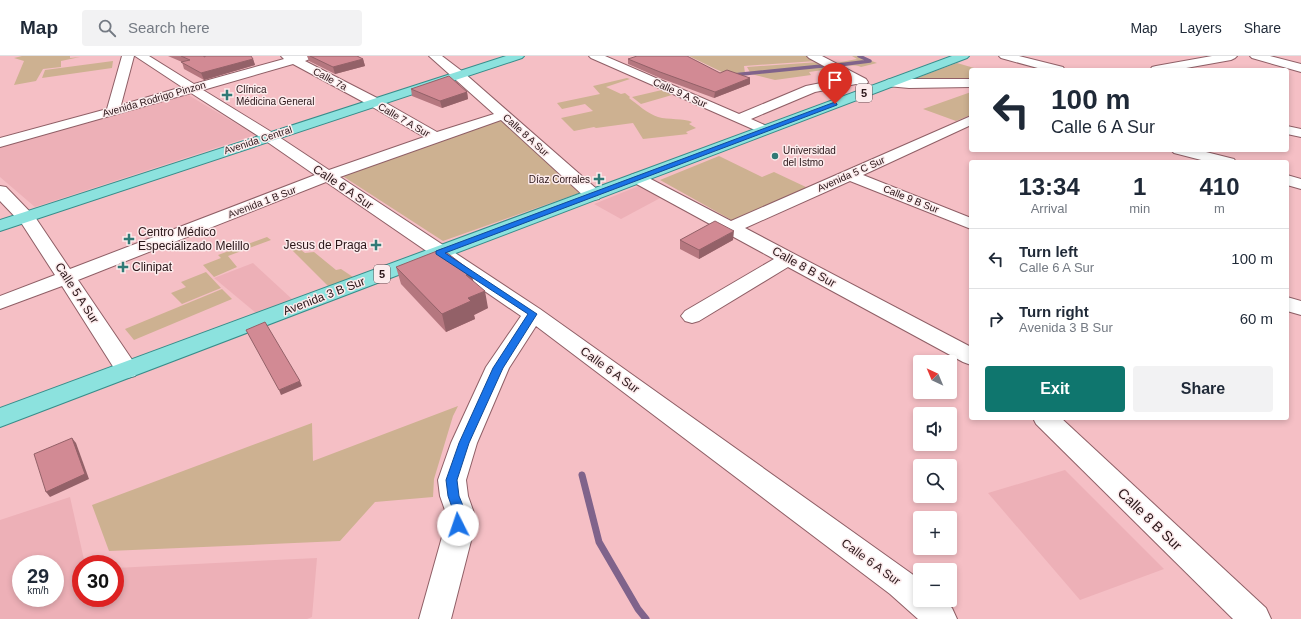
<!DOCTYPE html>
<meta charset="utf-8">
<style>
body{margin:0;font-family:Arial,sans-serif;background:#f2f2f3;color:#1f2937;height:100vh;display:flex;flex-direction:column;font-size:15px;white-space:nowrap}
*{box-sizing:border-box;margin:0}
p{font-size:13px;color:#747a83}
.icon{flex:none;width:22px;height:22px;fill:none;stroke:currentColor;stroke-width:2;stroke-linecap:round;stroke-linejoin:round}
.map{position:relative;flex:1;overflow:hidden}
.details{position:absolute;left:969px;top:104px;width:320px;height:260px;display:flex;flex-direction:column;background:#fff;border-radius:4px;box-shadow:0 2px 6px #0003}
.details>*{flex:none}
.guide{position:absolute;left:969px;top:12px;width:320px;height:84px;border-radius:4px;box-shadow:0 2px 6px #0003;background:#fff;color:#1f2937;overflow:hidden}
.needle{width:26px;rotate:316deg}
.buttons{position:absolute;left:913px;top:299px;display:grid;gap:8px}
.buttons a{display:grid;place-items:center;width:44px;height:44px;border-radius:4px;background:#fff;box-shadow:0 2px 6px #0003;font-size:20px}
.speed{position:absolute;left:12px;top:499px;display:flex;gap:8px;font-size:20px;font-weight:700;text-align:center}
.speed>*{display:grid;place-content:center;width:52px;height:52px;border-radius:50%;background:#fff;box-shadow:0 2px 6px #0003;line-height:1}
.speed small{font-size:10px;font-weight:400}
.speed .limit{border:6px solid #d22;background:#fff;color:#111}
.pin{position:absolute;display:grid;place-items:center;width:34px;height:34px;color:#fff;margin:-41px -17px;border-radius:50% 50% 50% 0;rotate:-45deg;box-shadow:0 0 4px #0007}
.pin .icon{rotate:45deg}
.me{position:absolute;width:44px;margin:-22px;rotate:356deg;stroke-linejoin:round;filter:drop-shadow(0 0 3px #0008)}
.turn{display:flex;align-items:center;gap:14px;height:84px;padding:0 16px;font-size:18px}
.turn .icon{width:52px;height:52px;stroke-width:2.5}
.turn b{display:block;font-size:28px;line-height:34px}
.eta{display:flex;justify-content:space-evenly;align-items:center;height:68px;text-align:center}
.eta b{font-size:24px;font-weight:800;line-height:28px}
.button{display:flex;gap:8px;margin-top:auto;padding:8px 16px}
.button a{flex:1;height:46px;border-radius:4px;background:#0f766e;color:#fff;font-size:16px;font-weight:800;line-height:46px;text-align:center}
.button a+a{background:#f2f2f3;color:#1f2937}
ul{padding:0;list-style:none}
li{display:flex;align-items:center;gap:12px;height:60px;padding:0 16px;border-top:1px solid #e0e1e3}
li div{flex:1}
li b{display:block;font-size:15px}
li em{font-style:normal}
header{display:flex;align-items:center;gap:24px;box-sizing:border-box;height:56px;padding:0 20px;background:#fff;border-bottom:1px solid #e0e1e3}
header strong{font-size:19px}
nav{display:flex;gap:22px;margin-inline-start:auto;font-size:14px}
.search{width:280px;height:36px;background:#f2f2f3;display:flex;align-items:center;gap:10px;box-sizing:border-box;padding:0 14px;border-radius:4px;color:#747a83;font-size:15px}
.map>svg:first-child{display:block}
</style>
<header>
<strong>Map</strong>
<div class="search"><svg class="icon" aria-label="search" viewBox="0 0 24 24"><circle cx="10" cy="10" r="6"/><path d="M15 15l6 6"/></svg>Search here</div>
<nav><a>Map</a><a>Layers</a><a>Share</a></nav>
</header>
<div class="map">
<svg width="1301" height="563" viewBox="0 0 1301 563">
<rect width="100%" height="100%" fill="#f5bfc5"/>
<!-- built -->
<g fill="#edb0b7" fill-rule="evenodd">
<path d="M185,37L255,79L35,151L0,121V90Z"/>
<path d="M641,129L664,140L621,163L594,148Z"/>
<path d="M253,207L293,244L256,257L214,222Z"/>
<path d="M1065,414L1164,513L1080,544L988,437Z"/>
<path d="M70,441L85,508H81V542H115V512L317,502L312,561L307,563H0V464ZM21,508H55V542H21Z"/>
</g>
<!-- green -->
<g fill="#cdb191">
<path d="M22,0H70V2L80,1L61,5V11L43,13L36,25L14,29L24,5L14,2Z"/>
<path d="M689,0H808L816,5L744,10L745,17L726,18Z"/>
<path d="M852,0H859L877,7L861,11C852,7 847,13 836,7L857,3Z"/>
<path d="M113,5L112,12L42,22L45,14Z"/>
<path d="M819,6L830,13L809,16L811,19L775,24L751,18L747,11Z"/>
<path d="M957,7L981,14H971V23L911,24Z"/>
<path d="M627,22L630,23L606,31L621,38L625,37L630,41L629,42C637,48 648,58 658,61C668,64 684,62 692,66L689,68L696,72L686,76L688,78L643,83L633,67L596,72L594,71L574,75L561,62L593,55L585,48L562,53L557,47L600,38L593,30Z"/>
<path d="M662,34L672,39L641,48L632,41Z"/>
<path d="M971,36V59L956,65L923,53Z"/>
<path d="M501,64L579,137L443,185L341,119L440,83Z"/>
<path d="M719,100L762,121L774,116L808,132L735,166L660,124Z"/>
<path d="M267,181L271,184L228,200L237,211L214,221L203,209L221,202L218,199Z"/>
<path d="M297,188L303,193L301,194L305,197L314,196L336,214L341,213L353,221L328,230L289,191Z"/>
<path d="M206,216L221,232L182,248L171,237L186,231L181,226Z"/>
<path d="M222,233L232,243L134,284L125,273Z"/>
<path d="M458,350L453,360L434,423L433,441L375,446L340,485L109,495L92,449L312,367L313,405Z"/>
</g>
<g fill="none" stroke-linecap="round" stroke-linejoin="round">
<!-- stream-far1 -->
<g stroke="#80638b" stroke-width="3.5">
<path d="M838,9L870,5L859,0"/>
<path d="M733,19L822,10"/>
</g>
<!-- stream -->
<path stroke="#80638b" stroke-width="7" d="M582,419L599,486L638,553L646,563"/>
<defs>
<g id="minor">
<path d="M122,0H134L121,49L182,31L135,0H149L194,28L284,3L281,0H314L312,2L305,5L379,43L437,76L494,58L429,0H442L463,16L599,135L601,139L599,143L593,144L587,143L501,64L340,121L540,253L912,518L920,525V544H943L952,552L957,563H918L890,538L536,270L509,312L477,387L466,424L468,440L474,457L472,481L451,563H419L442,481L446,457L440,440L438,424L451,387L486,311L521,260L326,126L78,224L139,314L135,320L127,322L119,320L62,230L0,253V240L55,219L22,168L0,145V130L6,131L35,161L70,213L315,119L263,83L191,37L0,91V82L107,53ZM293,8L369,49L424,81L329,114L273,77L203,34Z"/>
<path d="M589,0H605L739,58L806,30L846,22L809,2L807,0H822L866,23L868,26L866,29L862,30L856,28L815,36L751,63L769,71L771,74L769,77L764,78L591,2Z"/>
<path d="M999,0H1019L1063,11L1065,14H1045L1001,2Z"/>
<path d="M1212,0H1237L1235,2L1231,4L1175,14H1150L1152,11L1156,10Z"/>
<path d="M1250,0H1270L1301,8V16L1252,2Z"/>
<path d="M891,23H971V31L909,32L887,30L885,27L887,24Z"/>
<path d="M971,60V69L863,119L971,162V173L850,125L745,172L971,291V309L963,306L788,211L699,265L692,267L685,265L681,260L685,255L774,203L631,125L629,122L631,119L637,117L643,119L731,165Z"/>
<path d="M1287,70L1301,73V81L1287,78Z"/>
<path d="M1171,94H1198L1234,103L1236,106H1209L1174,97Z"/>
<path d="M1287,119L1301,123V133L1287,129Z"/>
<path d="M1287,241L1301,245V259L1287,255Z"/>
<path d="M1033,362H1061L1266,552L1271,563H1233L1036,368Z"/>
</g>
<g id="major">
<path d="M506,0H524L522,2L0,175V164Z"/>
<path d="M952,0H969L967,2L0,371V352Z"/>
</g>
</defs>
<!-- minor casing -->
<use href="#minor" stroke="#8f5f66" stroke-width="2"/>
<!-- major casing -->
<use href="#major" stroke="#378d8a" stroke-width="2"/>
<!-- minor -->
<use href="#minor" fill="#fff" fill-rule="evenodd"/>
<!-- major -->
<use href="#major" fill="#8ce2de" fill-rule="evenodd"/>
</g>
<!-- wall -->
<g fill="#b5777f">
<path d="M168,0H204L253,3L255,9L204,24L184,13L182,6Z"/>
<path d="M307,0H357L363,3L365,10L335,18L309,5Z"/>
<path d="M628,3L720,17L750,22V28L714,42L660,22L628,8Z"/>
<path d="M411,33L467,36L468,43L442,52L412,40Z"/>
<path d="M680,184H733L699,203L680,193Z"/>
<path d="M396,211L473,225L488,252L474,259L475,263L446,276L401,228Z"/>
</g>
<!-- shaded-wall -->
<g fill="#936168">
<path d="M253,3L255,9L204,24L201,17Z"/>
<path d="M363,3L365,10L335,18L333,11Z"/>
<path d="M750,22V28L714,42L715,36Z"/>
<path d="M467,36L468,43L442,52L440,45Z"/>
<path d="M734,175L733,184L699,203V194Z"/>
<path d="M471,215L475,232L466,219Z"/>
<path d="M485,235L488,252L474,259L475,263L446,276L442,258L468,242Z"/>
<path d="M300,325L302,330L281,339L279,334Z"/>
<path d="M72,382L76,387L89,423L50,441L46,436Z"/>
</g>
<!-- building -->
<g fill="#d28a94" stroke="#936168">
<path d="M181,0H204V1L206,0H251L253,3L201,17L181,6L190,4Z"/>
<path d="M310,0H357L363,3L333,11Z"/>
<path d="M637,0H687L720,17L727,14L750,22L715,36L660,16L628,3Z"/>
<path d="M449,20L467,36L440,45L411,33Z"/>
<path d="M715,165L734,175L699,194L680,184Z"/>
<path d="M442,193L471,215L466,219L485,235L468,242L471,245L442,258L396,211Z"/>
<path d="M265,266L300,325L279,334L246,274Z"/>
<path d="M72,382L85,418L46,436L34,398Z"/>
</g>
<!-- route -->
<path fill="#1a73e8" stroke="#114b97" d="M835,46L837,48V49L445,197L537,258L503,312L469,387L457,424L459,440L466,457L463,473L458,474L454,473L452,469L454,457L448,440L446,424L459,387L493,312L528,258L436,198V195Z"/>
<!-- markers -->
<g fill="#317a76" stroke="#fcebec" stroke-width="1.5">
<path d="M225 33h4v4h4v4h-4v4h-4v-4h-4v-4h4z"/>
<circle cx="775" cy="100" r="4"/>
<path d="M597 117h4v4h4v4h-4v4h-4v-4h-4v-4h4z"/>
<path d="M127 177h4v4h4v4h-4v4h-4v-4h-4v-4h4z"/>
<path d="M374 183h4v4h4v4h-4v4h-4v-4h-4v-4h4z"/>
<path d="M121 205h4v4h4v4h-4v4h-4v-4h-4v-4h4z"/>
</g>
<g text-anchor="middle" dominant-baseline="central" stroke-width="3" stroke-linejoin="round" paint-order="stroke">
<!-- far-street labels -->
<g font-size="10" fill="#291518" stroke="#fcebec">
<text transform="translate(330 23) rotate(28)">Calle 7a</text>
<text transform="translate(680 37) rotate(24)">Calle 9 A Sur</text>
<text transform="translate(154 43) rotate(-16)">Avenida Rodrigo Pinzon</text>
<text transform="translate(404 64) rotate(30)">Calle 7 A Sur</text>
<text transform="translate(526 79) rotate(42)">Calle 8 A Sur</text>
<text transform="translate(258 84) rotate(-18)">Avenida Central</text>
<text transform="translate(851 118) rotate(-24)">Avenida 5 C Sur</text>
<text transform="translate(911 143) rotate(22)">Calle 9 B Sur</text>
<text transform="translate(262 146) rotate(-21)">Avenida 1 B Sur</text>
</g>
<!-- far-poi labels -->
<g font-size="10" fill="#291518" stroke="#fcebec" text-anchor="start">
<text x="236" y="33">Clínica<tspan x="236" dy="12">Médicina General</tspan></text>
<text x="783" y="94">Universidad<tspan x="783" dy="12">del Istmo</tspan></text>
<text x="590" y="123" text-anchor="end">Díaz Corrales</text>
</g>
<!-- shield labels -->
<g fill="#fcebec" stroke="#685558" stroke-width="1">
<rect x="856" y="28" width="16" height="18" rx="3"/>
<rect x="374" y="209" width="16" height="18" rx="3"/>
</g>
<g font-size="11" font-weight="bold" fill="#291518">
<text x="864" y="37">5</text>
<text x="382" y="218">5</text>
</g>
<!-- street labels -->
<g font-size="12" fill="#291518" stroke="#fcebec">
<text transform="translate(343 131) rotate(34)">Calle 6 A Sur</text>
<text transform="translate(804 211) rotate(29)">Calle 8 B Sur</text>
<text transform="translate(77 237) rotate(57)">Calle 5 A Sur</text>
<text transform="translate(324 240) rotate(-21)">Avenida 3 B Sur</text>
<text transform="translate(610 314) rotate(36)">Calle 6 A Sur</text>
<text transform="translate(871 506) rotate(36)">Calle 6 A Sur</text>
</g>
<!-- poi labels -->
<g font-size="12" fill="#291518" stroke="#fcebec" text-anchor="start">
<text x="138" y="176">Centro Médico<tspan x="138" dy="14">Especializado Melillo</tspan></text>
<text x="367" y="189" text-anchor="end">Jesus de Praga</text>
<text x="132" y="211">Clinipat</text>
</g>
<!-- near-street labels -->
<g font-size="14" fill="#291518" stroke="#fcebec">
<text transform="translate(1150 463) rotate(44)">Calle 8 B Sur</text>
</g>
</g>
</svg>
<div class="buttons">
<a><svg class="needle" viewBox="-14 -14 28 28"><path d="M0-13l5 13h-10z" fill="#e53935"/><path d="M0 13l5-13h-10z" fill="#747a83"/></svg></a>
<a><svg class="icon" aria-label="sound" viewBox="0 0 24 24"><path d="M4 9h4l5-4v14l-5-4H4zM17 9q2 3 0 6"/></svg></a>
<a><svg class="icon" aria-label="search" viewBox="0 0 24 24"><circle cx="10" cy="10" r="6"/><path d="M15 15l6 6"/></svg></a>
<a>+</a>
<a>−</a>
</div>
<div class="speed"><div>29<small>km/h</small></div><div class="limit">30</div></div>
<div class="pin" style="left:835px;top:48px;background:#d93025"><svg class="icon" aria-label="arrive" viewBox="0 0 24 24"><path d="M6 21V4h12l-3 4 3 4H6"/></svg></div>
<svg class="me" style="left:458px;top:469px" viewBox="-20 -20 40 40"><circle r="19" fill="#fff"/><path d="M0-13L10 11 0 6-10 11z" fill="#1a73e8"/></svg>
<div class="guide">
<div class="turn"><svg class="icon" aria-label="left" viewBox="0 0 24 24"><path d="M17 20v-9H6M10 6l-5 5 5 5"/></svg><div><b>100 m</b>Calle 6 A Sur</div></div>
</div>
<section class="details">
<div class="eta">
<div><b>13:34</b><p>Arrival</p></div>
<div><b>1</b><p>min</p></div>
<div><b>410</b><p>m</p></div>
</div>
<ul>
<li><svg class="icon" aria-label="left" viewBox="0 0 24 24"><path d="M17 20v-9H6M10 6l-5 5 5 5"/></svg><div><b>Turn left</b><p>Calle 6 A Sur</p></div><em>100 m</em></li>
<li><svg class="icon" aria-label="right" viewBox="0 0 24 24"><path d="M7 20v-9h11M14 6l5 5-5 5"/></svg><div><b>Turn right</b><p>Avenida 3 B Sur</p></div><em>60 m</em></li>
</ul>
<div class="button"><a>Exit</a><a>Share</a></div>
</section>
</div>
